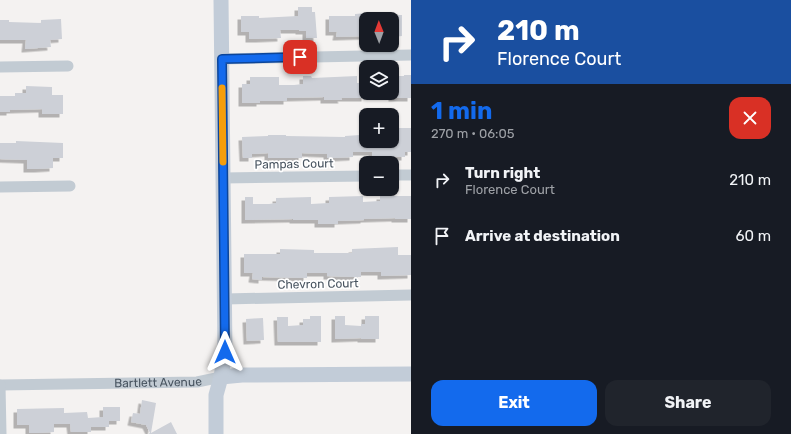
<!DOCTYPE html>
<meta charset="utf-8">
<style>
body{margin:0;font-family:Rubik,sans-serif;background:#20242c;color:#f1f3f6;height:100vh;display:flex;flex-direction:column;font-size:15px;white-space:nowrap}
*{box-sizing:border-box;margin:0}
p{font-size:13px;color:#9ea1a6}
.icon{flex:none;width:22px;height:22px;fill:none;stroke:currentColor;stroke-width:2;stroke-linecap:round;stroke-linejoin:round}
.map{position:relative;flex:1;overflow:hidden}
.sheet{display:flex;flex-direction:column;background:#171b24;width:380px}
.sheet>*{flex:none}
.guide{background:#1a4fa0;color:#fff;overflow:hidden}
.needle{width:26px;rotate:359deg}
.buttons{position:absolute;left:359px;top:12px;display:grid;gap:8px}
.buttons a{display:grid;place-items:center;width:40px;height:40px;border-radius:8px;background:#171b24;box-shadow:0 1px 3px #0004;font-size:20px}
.pin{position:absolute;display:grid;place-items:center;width:34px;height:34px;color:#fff;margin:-17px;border-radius:8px;box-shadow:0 2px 6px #0006}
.me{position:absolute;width:44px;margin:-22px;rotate:0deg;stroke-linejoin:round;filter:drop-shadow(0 0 3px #0008)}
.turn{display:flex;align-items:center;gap:14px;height:84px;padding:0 20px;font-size:18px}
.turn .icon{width:52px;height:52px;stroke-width:2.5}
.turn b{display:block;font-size:28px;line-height:34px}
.round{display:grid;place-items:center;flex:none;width:42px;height:42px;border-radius:12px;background:#20242c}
.head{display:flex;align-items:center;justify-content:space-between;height:68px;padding:0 20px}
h1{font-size:24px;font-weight:700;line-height:30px;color:#136aed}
.action{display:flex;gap:8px;margin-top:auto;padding:8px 20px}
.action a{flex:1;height:46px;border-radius:12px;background:#136aed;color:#fff;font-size:16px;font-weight:700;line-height:46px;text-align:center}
.action a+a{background:#20242c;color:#f1f3f6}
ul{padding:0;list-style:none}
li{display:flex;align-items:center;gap:12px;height:56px;padding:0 20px}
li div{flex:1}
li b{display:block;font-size:15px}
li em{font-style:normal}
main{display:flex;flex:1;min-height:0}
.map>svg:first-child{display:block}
</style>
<main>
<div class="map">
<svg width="411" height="434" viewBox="0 0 411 434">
<defs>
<filter id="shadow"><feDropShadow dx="-3.5" dy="3.5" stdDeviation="0" flood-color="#0004"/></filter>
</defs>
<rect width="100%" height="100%" fill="#f4f2f1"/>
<!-- building -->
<g fill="#cdd0d7" filter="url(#shadow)">
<path d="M298,7H312V12H315L317,38H306V31H299V30H280L281,38L259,39H249V32H241V16H259V18L298,16Z"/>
<path d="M366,13V36L336,37L337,32H329V16H355V14Z"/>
<path d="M392,15H402V36L394,37V32H392Z"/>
<path d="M61,19L62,39L50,40L51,47L25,49L26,40H0V20H9V22L41,23V20Z"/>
<path d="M404,75H411V98H392V76H404Z"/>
<path d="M303,76H311L312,78L357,76V83H365V98H341L342,100H324V97L287,98V101H260V103H242V84H250V77H279V85H294L303,84Z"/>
<path d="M26,86L52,87V95H63V114H42V109L10,110V112H0V96H15V93H26Z"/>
<path d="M397,128H411V152H405V157L372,156V152H353V157L335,158H327V154L302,153V158H268V153L252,154V158H243L242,137L268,136V135H286V136L345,137V136L360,135V141H397Z"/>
<path d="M16,141L63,143V158H53V168L38,169H27V160L0,159V143H16Z"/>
<path d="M363,196V202L380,201V196H411V219H395V218L364,219V220L338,221V224H318V220H293V219L245,220V197H253V204H269L276,203V198L311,197V204L329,203V197Z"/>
<path d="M398,247V255H411V275L381,276V272H361V277H353L327,276V273H307V278L262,277V280L252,279L253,273H244V254H280V249L314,250V253H352V249Z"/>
<path d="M310,316H321V342H278L277,317H288V326L303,325V319H310Z"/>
<path d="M335,316H345V325L361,326V324H365V316H379V339H361V338L335,339Z"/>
<path d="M263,318L264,340L247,341L246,319Z"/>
<path d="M142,400L156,403L151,433L171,422L177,434H148L150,433L146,425L131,422L133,413L140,414Z"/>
<path d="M103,407H120V421H109V427H91V432H71L70,424H54V432L37,433H29V425H17V409L64,408V413L87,412L88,418L103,417Z"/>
</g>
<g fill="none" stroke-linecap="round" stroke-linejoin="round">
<!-- street -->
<g stroke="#c2cbd3" stroke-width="11">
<path d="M222,59L411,55"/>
<path d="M0,67L68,66"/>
<path d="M392,175H411"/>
<path d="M223,178L366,176"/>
<path d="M0,187L70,186"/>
<path d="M225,299L411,295"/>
<path id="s1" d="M0,385L197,382L221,377"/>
<path d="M0,385L1,434"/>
</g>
<!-- secondary -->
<g stroke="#c2ccd8" stroke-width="15">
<path d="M221,377L242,375L411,374"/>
<path d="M216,434V395L221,377L225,352L221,0"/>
</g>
</g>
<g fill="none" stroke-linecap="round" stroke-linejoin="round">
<defs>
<path id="route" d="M225,352L222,59L300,57"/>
</defs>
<!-- route casing -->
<use href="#route" stroke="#0c459a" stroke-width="10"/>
<!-- route -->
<use href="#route" stroke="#136aed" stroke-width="7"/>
<!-- slow -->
<path stroke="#f59e0b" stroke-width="7" d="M222,88L223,162"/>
</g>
<g text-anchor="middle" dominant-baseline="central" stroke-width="3.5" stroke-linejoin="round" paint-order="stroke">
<!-- street labels -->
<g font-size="12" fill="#485460" stroke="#fff">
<text transform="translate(294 164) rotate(-1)">Pampas Court</text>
<text transform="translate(318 284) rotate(-1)">Chevron Court</text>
<text stroke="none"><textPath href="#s1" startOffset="158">Bartlett Avenue</textPath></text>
</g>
</g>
</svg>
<div class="buttons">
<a><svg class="needle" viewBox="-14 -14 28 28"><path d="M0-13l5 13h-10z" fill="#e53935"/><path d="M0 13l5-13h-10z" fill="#9ea1a6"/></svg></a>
<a><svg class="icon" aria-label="layers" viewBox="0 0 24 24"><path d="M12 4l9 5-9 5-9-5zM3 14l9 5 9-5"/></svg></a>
<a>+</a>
<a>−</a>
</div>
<div class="pin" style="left:300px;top:57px;background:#d93025"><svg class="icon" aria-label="arrive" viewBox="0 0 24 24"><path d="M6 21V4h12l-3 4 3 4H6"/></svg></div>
<svg class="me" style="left:225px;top:352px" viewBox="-20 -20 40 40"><path d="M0-17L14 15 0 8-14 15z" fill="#136aed" stroke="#fff" stroke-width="4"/></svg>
</div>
<section class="sheet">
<div class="guide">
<div class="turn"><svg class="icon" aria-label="right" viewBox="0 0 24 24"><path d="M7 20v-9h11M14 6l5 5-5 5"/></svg><div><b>210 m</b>Florence Court</div></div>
</div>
<div class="head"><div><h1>1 min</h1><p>270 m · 06:05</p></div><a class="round" style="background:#d93025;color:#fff"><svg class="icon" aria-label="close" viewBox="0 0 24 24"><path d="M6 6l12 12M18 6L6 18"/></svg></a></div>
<ul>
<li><svg class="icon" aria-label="right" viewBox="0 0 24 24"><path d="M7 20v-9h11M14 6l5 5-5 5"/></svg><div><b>Turn right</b><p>Florence Court</p></div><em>210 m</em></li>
<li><svg class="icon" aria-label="arrive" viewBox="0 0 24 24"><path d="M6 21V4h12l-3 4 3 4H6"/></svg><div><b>Arrive at destination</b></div><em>60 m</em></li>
</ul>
<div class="action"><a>Exit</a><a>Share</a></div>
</section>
</main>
